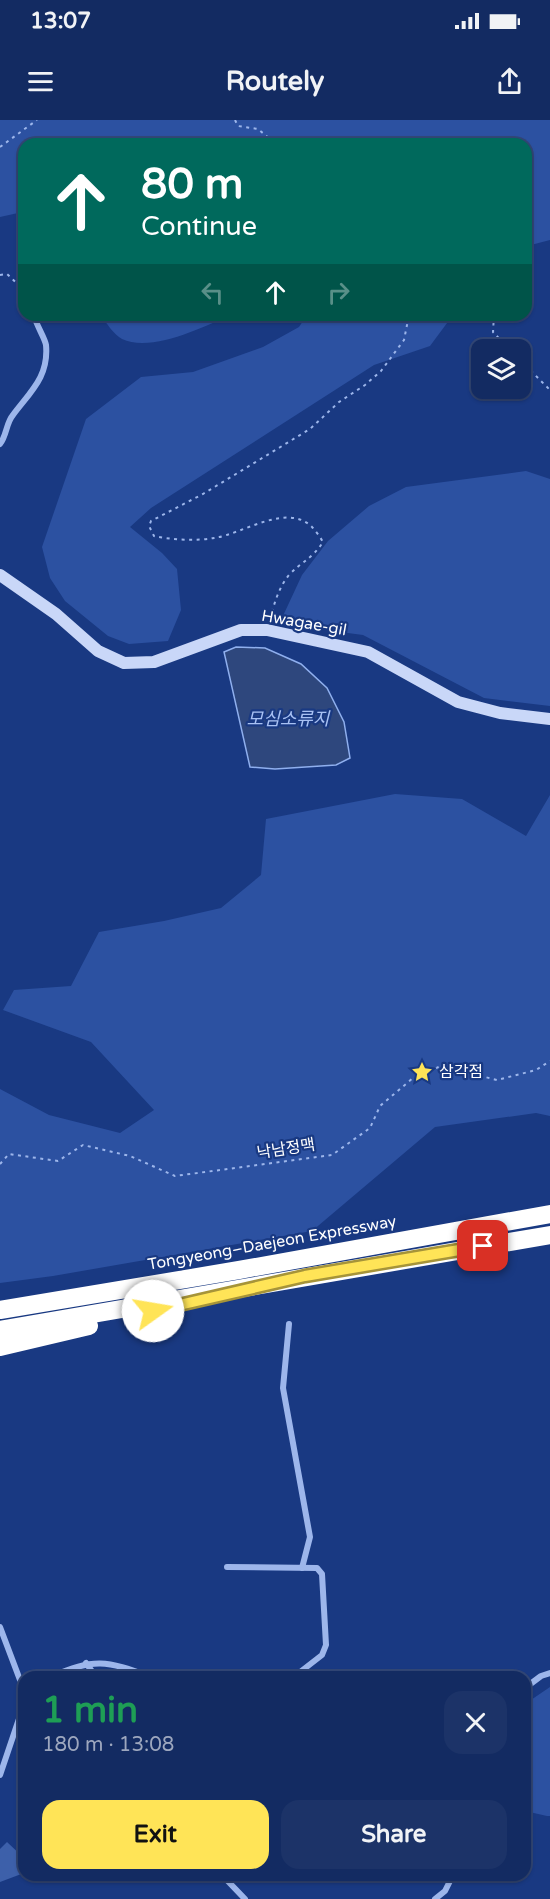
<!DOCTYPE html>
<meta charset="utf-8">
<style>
body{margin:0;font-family:"Varela Round","Noto Sans KR",sans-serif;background:#1c3368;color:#f1f3f6;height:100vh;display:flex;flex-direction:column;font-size:22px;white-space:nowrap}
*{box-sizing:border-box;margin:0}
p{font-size:20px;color:#9da7be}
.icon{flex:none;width:33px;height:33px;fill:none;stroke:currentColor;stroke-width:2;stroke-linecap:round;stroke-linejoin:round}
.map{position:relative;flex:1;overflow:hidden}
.details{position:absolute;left:18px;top:1551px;width:513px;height:210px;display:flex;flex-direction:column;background:#132b62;border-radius:18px;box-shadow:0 2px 4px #0004,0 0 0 2px #324777}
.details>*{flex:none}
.banner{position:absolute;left:18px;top:18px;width:514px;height:183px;border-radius:18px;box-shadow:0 2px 4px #0004,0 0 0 2px #324777;background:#00695c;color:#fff;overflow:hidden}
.fabs{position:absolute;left:471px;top:219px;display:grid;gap:12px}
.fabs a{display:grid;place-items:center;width:60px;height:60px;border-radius:12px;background:#132b62;box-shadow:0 2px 4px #0004,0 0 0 2px #324777;font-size:30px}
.pin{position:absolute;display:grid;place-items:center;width:51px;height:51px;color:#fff;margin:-26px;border-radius:12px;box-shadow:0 3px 9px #0006}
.me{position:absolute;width:66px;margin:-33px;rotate:77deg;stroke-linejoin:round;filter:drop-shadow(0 0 4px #0008)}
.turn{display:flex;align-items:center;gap:21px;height:126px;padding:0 24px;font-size:27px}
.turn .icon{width:78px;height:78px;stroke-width:2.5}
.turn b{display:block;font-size:42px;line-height:51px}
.lanes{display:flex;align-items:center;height:57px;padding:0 24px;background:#0003;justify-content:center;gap:30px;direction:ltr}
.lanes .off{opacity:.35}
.round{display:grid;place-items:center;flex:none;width:63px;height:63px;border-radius:18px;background:#1c3368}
.head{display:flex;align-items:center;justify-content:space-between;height:102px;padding:0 24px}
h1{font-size:36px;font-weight:700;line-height:45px;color:#1e9e55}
.button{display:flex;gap:12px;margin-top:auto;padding:12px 24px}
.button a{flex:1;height:69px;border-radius:18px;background:#ffe457;color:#111;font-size:24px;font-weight:700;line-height:69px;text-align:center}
.button a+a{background:#1c3368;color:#f1f3f6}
.status{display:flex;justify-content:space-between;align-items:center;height:42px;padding:0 30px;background:#132b62;direction:ltr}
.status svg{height:16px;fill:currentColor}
header{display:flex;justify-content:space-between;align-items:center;height:78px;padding:0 24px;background:#132b62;font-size:27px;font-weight:700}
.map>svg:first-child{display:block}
</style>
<div class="status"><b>13:07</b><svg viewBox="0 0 49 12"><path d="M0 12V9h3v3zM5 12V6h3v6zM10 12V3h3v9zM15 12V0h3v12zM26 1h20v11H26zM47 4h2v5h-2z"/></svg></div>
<header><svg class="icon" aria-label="menu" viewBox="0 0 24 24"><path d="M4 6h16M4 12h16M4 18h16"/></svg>Routely<svg class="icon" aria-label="share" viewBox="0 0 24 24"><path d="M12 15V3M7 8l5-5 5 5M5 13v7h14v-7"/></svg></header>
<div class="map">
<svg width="550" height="1779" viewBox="0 0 550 1779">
<rect width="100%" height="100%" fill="#193982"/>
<!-- green -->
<g fill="#2c51a1">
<path d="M0,0H550V120L527,126L526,24H24V95L18,93L0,97Z"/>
<path d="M100,195H230C204,207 151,233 122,219C114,215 106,202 100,195Z"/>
<path d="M307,195H453L430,226L374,245L151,388L130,407L162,433L177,449L181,490L168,521L129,524L108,516L65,481L50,458L42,427L86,299L141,257L193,252L263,227L299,207Z"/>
<path d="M526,351L550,359V586L484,578L363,515L310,508L282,498L302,455L328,421L369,386L406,367Z"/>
<path d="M395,674L462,679L526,716L550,675V996L536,993L435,1007L312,1111L53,1156L0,1163V969L49,995L120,1013L154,990L91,922L3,890L14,870L71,866L99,812L164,801L221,788L261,755L266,699Z"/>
<path d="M550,1567V1696H547L525,1691V1584Z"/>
</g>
<!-- water -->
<path fill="#2e477d" stroke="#8fafee" stroke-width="1.5" d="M236,527L265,528L301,544L327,568L344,602L350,638L336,645L275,649L250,647L224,532Z"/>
<!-- building -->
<path fill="#3d60aa" d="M7,1722L24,1738V1753L0,1762V1729Z"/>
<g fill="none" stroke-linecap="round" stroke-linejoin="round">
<!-- path -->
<g stroke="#9db6eb" stroke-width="2" stroke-dasharray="3 4.5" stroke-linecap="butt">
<path d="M235,0L238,6L258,9L276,24"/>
<path d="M0,27L37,0"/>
<path d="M0,155L7,154L24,170"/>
<path d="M494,195L493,212L510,230"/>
<path d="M520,240L550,270"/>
<path d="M270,499C274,484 279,467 289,455C301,442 312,439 323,422C320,417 316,411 312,407C287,382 243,414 214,418C195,421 172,420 154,416L149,406L151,401L203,374L310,309L339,282L365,265L381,251L404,220L409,195"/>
<path d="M0,1044L9,1034L58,1041L83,1025L130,1036L175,1056L332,1035L370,1008L380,986L413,958L441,946L497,960L536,950L550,941"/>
</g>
<!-- street -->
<g stroke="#9db6eb" stroke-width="6">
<path d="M0,324C7,315 6,303 13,295C30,272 49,257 46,225C45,218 36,205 34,195"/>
<path d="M289,1204L283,1268L310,1417L302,1448"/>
<path d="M227,1447L317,1448L322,1454L326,1525L322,1535L295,1556"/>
<path d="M0,1507L20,1560L24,1565"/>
<path d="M86,1543L96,1557"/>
<path d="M50,1557C95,1538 105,1540 151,1557"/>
<path d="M264,1557H296"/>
<path d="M525,1568L541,1556L550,1553"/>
<path d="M0,1655L24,1584"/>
<path d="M222,1755L245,1779"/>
<path d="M435,1779L445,1771L453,1755"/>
</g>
<!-- secondary -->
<path stroke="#c9d7f8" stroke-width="12" d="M0,455L56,494L98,531L124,543L154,542L241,510H267L368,532L458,582L500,593L550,599"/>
<!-- highway -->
<g stroke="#fff" stroke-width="18">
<path d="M0,1190L239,1150L550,1094"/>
<path d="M0,1210L550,1115"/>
<path d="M0,1227L89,1206"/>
</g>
</g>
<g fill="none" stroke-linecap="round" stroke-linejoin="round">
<defs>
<path id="route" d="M153,1191L305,1156L483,1126"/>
</defs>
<!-- route casing -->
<use href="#route" stroke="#a69439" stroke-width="15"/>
<!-- route -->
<use href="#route" stroke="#ffe457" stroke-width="10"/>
</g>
<!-- icons -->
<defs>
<symbol id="sight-bare" viewBox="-9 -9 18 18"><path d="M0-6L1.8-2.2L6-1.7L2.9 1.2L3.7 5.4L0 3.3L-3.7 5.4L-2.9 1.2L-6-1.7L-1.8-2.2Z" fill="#ffe457" stroke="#193982" stroke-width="2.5" paint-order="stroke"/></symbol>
</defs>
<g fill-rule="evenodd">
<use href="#sight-bare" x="407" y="937" width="30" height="30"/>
</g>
<g text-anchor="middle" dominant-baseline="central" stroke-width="4.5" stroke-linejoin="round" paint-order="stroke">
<!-- street labels -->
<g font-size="16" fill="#fff" stroke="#193982">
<text transform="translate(304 503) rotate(10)">Hwagae-gil</text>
<text transform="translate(286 1029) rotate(-9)">낙남정맥</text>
<text transform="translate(272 1123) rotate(-10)">Tongyeong–Daejeon Expressway</text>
</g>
<!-- poi labels -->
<g font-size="16" fill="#fff" stroke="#193982" text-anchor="start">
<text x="439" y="952">삼각점</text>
</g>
<!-- water labels -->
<g font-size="18" font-style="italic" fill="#a8c1f3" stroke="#193982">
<text x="288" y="599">모심소류지</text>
</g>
</g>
</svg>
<div class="fabs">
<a><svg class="icon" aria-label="layers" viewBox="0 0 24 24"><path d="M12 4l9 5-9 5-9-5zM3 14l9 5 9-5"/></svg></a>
</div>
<div class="pin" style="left:483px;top:1126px;background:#d93025"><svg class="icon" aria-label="arrive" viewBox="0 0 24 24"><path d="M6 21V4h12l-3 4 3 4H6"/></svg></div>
<svg class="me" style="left:153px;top:1191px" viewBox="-20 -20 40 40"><circle r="19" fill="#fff"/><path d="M0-13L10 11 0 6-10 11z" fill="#ffe457"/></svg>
<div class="banner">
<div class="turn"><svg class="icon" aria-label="ahead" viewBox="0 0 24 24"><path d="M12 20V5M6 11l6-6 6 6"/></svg><div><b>80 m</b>Continue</div></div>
<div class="lanes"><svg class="icon off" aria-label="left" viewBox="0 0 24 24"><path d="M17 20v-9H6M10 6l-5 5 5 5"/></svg><svg class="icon" aria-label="ahead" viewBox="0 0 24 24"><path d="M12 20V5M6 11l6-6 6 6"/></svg><svg class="icon off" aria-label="right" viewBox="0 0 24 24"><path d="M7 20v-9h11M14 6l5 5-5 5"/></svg></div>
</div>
<section class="details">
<div class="head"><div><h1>1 min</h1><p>180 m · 13:08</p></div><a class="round"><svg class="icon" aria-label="close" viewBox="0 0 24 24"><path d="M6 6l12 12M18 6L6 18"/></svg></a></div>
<div class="button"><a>Exit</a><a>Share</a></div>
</section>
</div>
